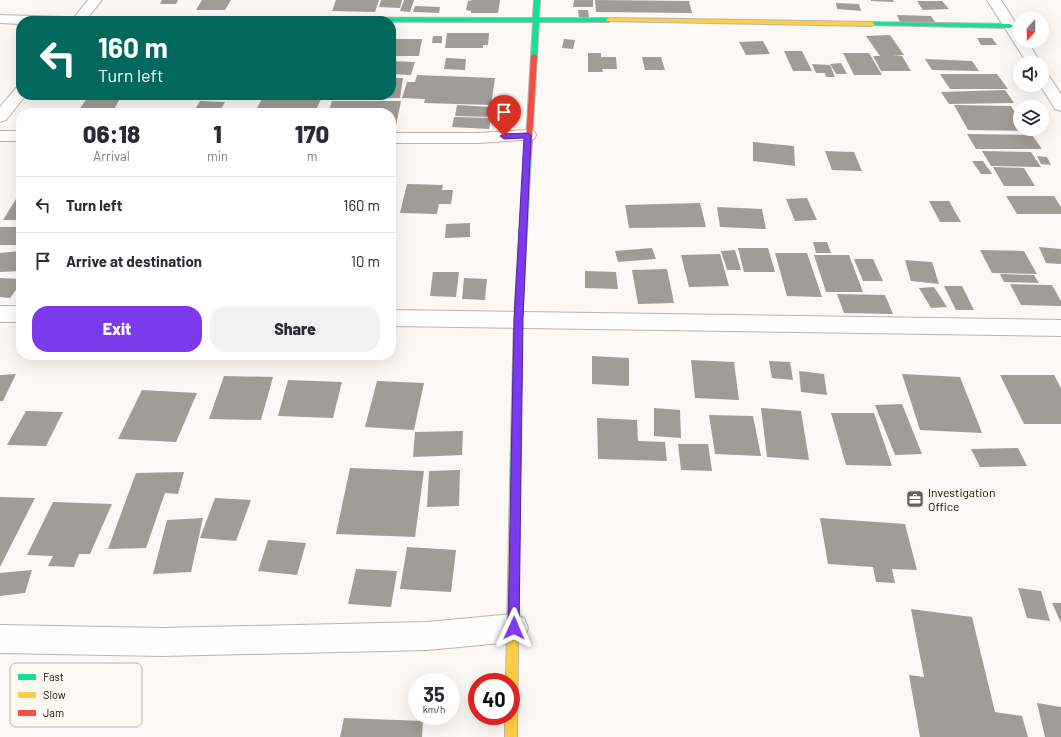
<!DOCTYPE html>
<style>
body{margin:0;font-family:Barlow,sans-serif;background:#f2f2f3;color:#2b2b33;height:100vh;display:flex;flex-direction:column;font-size:15px;white-space:nowrap}
*{box-sizing:border-box;margin:0}
p{font-size:13px;color:#7c7c81}
.icon{flex:none;width:22px;height:22px;fill:none;stroke:currentColor;stroke-width:2;stroke-linecap:round;stroke-linejoin:round}
.map{position:relative;flex:1;overflow:hidden}
.drawer{position:absolute;left:16px;top:108px;width:380px;height:252px;display:flex;flex-direction:column;background:#fff;border-radius:16px;box-shadow:0 4px 16px #0002}
.drawer>*{flex:none}
.top-card{position:absolute;left:16px;top:16px;width:380px;height:84px;border-radius:16px;box-shadow:0 4px 16px #0002;background:#00695c;color:#fff;overflow:hidden}
.needle{width:26px;rotate:200deg}
.controls{position:absolute;left:1013px;top:12px;display:grid;gap:8px}
.controls a{display:grid;place-items:center;width:36px;height:36px;border-radius:50%;background:#fff;box-shadow:0 4px 16px #0002;font-size:20px}
.speed{position:absolute;left:408px;top:673px;display:flex;gap:8px;font-size:20px;font-weight:700;text-align:center}
.speed>*{display:grid;place-content:center;width:52px;height:52px;border-radius:50%;background:#fff;box-shadow:0 4px 16px #0002;line-height:1}
.speed small{font-size:10px;font-weight:400}
.speed .limit{border:6px solid #d22;background:#fff;color:#111}
.pin{position:absolute;display:grid;place-items:center;width:34px;height:34px;color:#fff;margin:-41px -17px;border-radius:50% 50% 50% 0;rotate:-45deg;box-shadow:0 0 4px #0007}
.pin .icon{rotate:45deg}
.me{position:absolute;width:44px;margin:-22px;rotate:1deg;stroke-linejoin:round;filter:drop-shadow(0 0 3px #0008)}
.turn{display:flex;align-items:center;gap:14px;height:84px;padding:0 16px;font-size:18px}
.turn .icon{width:52px;height:52px;stroke-width:2.5}
.turn b{display:block;font-size:28px;line-height:34px}
.eta{display:flex;justify-content:space-evenly;align-items:center;height:68px;text-align:center}
.eta b{font-size:24px;font-weight:800;line-height:28px}
.button{display:flex;gap:8px;margin-top:auto;padding:8px 16px}
.button a{flex:1;height:46px;border-radius:16px;background:#7c3aed;color:#fff;font-size:16px;font-weight:800;line-height:46px;text-align:center}
.button a+a{background:#f2f2f3;color:#2b2b33}
ul{padding:0;list-style:none}
li{display:flex;align-items:center;gap:12px;height:56px;padding:0 16px;border-top:1px solid #e1e1e2}
li div{flex:1}
li b{display:block;font-size:15px}
li em{font-style:normal}
.map>svg:first-child{display:block}
</style>
<div class="map">
<svg width="1061" height="737" viewBox="0 0 1061 737">
<rect width="100%" height="100%" fill="#fbf8f5"/>
<!-- building -->
<g fill="#a19c95">
<path d="M162,0H178L176,4H160Z"/>
<path d="M202,0H231L225,10H196Z"/>
<path d="M336,0H379L375,12L332,11Z"/>
<path d="M381,0H402L400,8L379,7Z"/>
<path d="M404,0H414L410,12L400,11Z"/>
<path d="M473,0H500L498,13H471V11L466,10L468,1Z"/>
<path d="M574,0H593V7H573Z"/>
<path d="M595,0L689,1L692,13L596,12Z"/>
<path d="M871,0H893L894,2L871,1Z"/>
<path d="M917,1H942L949,9L923,10Z"/>
<path d="M836,3L859,4L861,11L837,9Z"/>
<path d="M415,6L440,7L439,13L413,12Z"/>
<path d="M578,10H588L589,17L579,18Z"/>
<path d="M897,15L931,16L935,22H900Z"/>
<path d="M447,33H489L488,45H483V48H445Z"/>
<path d="M890,35L904,55L893,56H902L911,71H881L873,56H880L866,36Z"/>
<path d="M433,36H442V43H432Z"/>
<path d="M977,38H992L997,45H981Z"/>
<path d="M394,39H422L419,56H391Z"/>
<path d="M564,39L575,40L573,49L562,48Z"/>
<path d="M763,41L770,54L746,55L739,42Z"/>
<path d="M784,51H802L812,71H793Z"/>
<path d="M588,53H601V57H616L617,69H602L603,72H588Z"/>
<path d="M843,53H869L882,75H854Z"/>
<path d="M642,57H661L665,70H645Z"/>
<path d="M446,58L466,59L465,70L444,69Z"/>
<path d="M925,59L972,61L979,71L932,70Z"/>
<path d="M391,61L415,62L411,75L391,74Z"/>
<path d="M841,63L847,74H836L830,64Z"/>
<path d="M812,64L830,65L835,77H826L825,73H816Z"/>
<path d="M940,74H997L1008,89H950Z"/>
<path d="M417,75L495,78L491,105L424,103L425,99L402,98L407,82H415Z"/>
<path d="M391,78H403L400,98L331,99L332,95H391Z"/>
<path d="M1005,90L1014,103L949,104L941,92Z"/>
<path d="M89,95H122L112,113H77Z"/>
<path d="M264,95H331L330,99H321L316,110L257,108Z"/>
<path d="M200,101L225,102L219,113H193Z"/>
<path d="M332,101H401L396,126H391V113H328Z"/>
<path d="M457,105L492,107L490,117L455,116Z"/>
<path d="M954,105L1011,106L1020,120V129H1026L1027,131L968,130Z"/>
<path d="M454,117L491,118L489,129L452,127Z"/>
<path d="M967,134L1032,135L1042,149H976Z"/>
<path d="M753,142L794,146L795,166L753,161Z"/>
<path d="M825,151L854,152L862,171L832,170Z"/>
<path d="M982,151L1031,152L1041,167L991,166Z"/>
<path d="M1037,156L1047,157L1051,165L1041,164Z"/>
<path d="M972,161H983L992,174H981Z"/>
<path d="M993,167L1024,168L1035,186H1004Z"/>
<path d="M407,184L443,185L442,190H453L451,204H439L437,214L400,213Z"/>
<path d="M1006,196H1054L1061,207V214H1017Z"/>
<path d="M21,198V220H3L16,199Z"/>
<path d="M807,198L817,220L795,221L786,199Z"/>
<path d="M929,201H949L961,222H940Z"/>
<path d="M700,203L706,227L629,228L625,205Z"/>
<path d="M717,207L762,209L766,229L720,227Z"/>
<path d="M470,223V237L445,238L446,224Z"/>
<rect x="0" y="227" width="21" height="18"/>
<path d="M813,242H827L831,253H816Z"/>
<path d="M1039,247L1061,249V264L1046,263Z"/>
<path d="M652,248L656,259L618,262L615,251Z"/>
<path d="M738,248H768L775,272H744Z"/>
<path d="M735,250L741,270H727L721,251Z"/>
<path d="M980,250L1024,251L1037,274L992,273Z"/>
<path d="M21,251V271L0,272V253Z"/>
<path d="M775,253H807L822,297L787,296Z"/>
<path d="M720,254L729,286L689,287L681,255Z"/>
<path d="M814,255H849L863,292H826Z"/>
<path d="M854,259H873L883,281H863Z"/>
<path d="M905,260L932,262L939,284L911,281Z"/>
<path d="M667,269L674,303L638,304L632,270Z"/>
<path d="M585,271L616,272L618,289L585,288Z"/>
<path d="M433,272H459L456,297L430,296Z"/>
<path d="M1000,274L1034,275L1039,283L1004,282Z"/>
<path d="M0,278L21,279V283L10,298L0,297Z"/>
<path d="M464,278L487,279L485,300L462,299Z"/>
<path d="M1010,284L1052,285L1061,301V306L1021,305Z"/>
<path d="M944,286H962L974,310H956Z"/>
<path d="M934,287L947,307L931,308L919,288Z"/>
<path d="M837,294L885,295L893,314L844,313Z"/>
<path d="M592,356L629,358V386L592,384Z"/>
<path d="M691,360L734,362L739,400L695,398Z"/>
<path d="M769,361L790,362L793,380L772,378Z"/>
<path d="M799,371L824,374L827,395L801,392Z"/>
<path d="M16,374L3,401H0V375Z"/>
<path d="M902,374L960,377L982,433L920,430Z"/>
<path d="M1000,375H1054L1061,388V424H1024Z"/>
<path d="M224,376L273,377L261,420L209,419Z"/>
<path d="M288,380L342,382L333,418L278,416Z"/>
<path d="M377,381L424,383L414,430L365,427Z"/>
<path d="M142,390L197,393L176,442L118,439Z"/>
<path d="M902,404L922,454L895,455L875,405Z"/>
<path d="M654,408L680,410L681,438L654,436Z"/>
<path d="M761,408L801,411L809,460L767,457Z"/>
<path d="M26,411L63,412L46,446L7,445Z"/>
<path d="M831,413H874L892,466L846,465Z"/>
<path d="M709,415L753,416L761,456L715,454Z"/>
<path d="M597,418L637,420L638,441L665,442L667,461L598,459Z"/>
<path d="M463,431L462,455L413,457L415,432Z"/>
<path d="M678,444H708L712,471L681,470Z"/>
<path d="M1018,448L1027,466L980,467L971,449Z"/>
<path d="M350,468L424,471L415,537L336,534Z"/>
<path d="M460,470L459,506L427,507L429,471Z"/>
<path d="M184,472L178,494L165,493L146,548L108,549L136,473Z"/>
<path d="M0,497L35,498L0,567Z"/>
<path d="M215,498L251,500L236,541L200,538Z"/>
<path d="M53,502L112,504L90,554H79L74,567L48,566L53,556L27,555Z"/>
<path d="M203,518L191,572L153,574L167,520Z"/>
<path d="M820,518L905,524L917,570L892,569L895,583L876,582L873,567L828,564Z"/>
<path d="M268,540L306,543L297,575L258,571Z"/>
<path d="M407,547L456,550L451,592L400,589Z"/>
<path d="M356,569L397,571L391,607L348,604Z"/>
<path d="M32,570L25,593L0,596V573Z"/>
<path d="M1018,588L1041,591L1050,621L1027,618Z"/>
<path d="M1052,603H1061V623Z"/>
<path d="M911,609L972,617L995,712L1022,716L1028,737H920L909,675L924,677Z"/>
<path d="M1037,703L1061,707V737H1045Z"/>
<path d="M344,718L423,721L422,737H340Z"/>
</g>
<g fill="none" stroke-linecap="round" stroke-linejoin="round">
<defs>
<g id="street">
<path d="M88,0H102L85,21H21V24L0,23V15L66,17L72,20Z"/>
<path d="M987,0H1001L1020,30V41H1027L1041,63H1027Z"/>
<path d="M1042,71L1047,73L1061,94V111L1055,109L1040,85H1042Z"/>
<path d="M21,86V95H26L6,120L0,122V107L16,88Z"/>
<path d="M528,130L534,131L536,135L534,139L479,143H391V133H479Z"/>
<rect x="0" y="131" width="21" height="10"/>
<rect x="0" y="306" width="21" height="16"/>
<path d="M391,310L1061,320V336L391,326Z"/>
<path d="M514,614L524,618L528,628L524,638L514,642L427,650L162,656L0,653V625L162,628L427,622Z"/>
</g>
<g id="fast">
<path d="M534,0H540L539,18H609L612,20L609,22H539L537,56L534,58L531,56L533,22L79,21L82,19L119,17L533,18Z"/>
<path d="M872,22L1010,24L1013,26L1010,28L870,25L869,24Z"/>
<path d="M528,156L531,158L522,319L520,481L519,484L515,485L511,484L510,481L514,319L525,158Z"/>
</g>
<g id="slow">
<path d="M609,18L872,22L875,24L872,26L607,21L606,20Z"/>
<path d="M515,477L519,478L520,481L517,737H505V716H511V682H506L510,481L511,478Z"/>
</g>
<path id="jam" d="M534,54L537,56L531,158L528,160L525,158L531,56Z"/>
</defs>
<!-- street casing -->
<use href="#street" stroke="#bab4ae" stroke-width="2"/>
<!-- fast casing -->
<use href="#fast" stroke="#bab4ae" stroke-width="2"/>
<!-- slow casing -->
<use href="#slow" stroke="#bab4ae" stroke-width="2"/>
<!-- jam casing -->
<use href="#jam" stroke="#bab4ae" stroke-width="2"/>
<!-- street -->
<use href="#street" fill="#fefefe" fill-rule="evenodd"/>
<!-- fast -->
<use href="#fast" fill="#16e098" fill-rule="evenodd"/>
<!-- slow -->
<use href="#slow" fill="#ffcf43" fill-rule="evenodd"/>
<!-- jam -->
<use href="#jam" fill="#f24e42" fill-rule="evenodd"/>
</g>
<!-- route -->
<path fill="#7c3aed" stroke="#51269a" d="M528,133L531,135L523,319L519,628L518,632L514,633L509,632L508,628L514,319L524,138L504,139L500,136L504,134Z"/>
<!-- icons -->
<defs>
<symbol id="office-square" viewBox="-11 -11 22 22"><rect x="-9" y="-9" width="18" height="18" rx="4" fill="#665f58" stroke="#fef8f2"/><path d="M-6-3h4V-5.5h4V-3h4V5H-6ZM-1-4.5V-3h2v-1.5ZM-6 0V1H6V0Z" fill="#fff"/></symbol>
</defs>
<g fill-rule="evenodd">
<use href="#office-square" x="905" y="489" width="20" height="20"/>
</g>
<g text-anchor="middle" dominant-baseline="central" stroke-width="4" stroke-linejoin="round" paint-order="stroke">
<!-- poi labels -->
<g font-size="12" fill="#160d04" stroke="#fef8f2" text-anchor="start">
<text x="928" y="492">Investigation<tspan x="928" dy="14">Office</tspan></text>
</g>
</g>
<!-- legend -->
<rect x="10" y="663" width="132" height="64" rx="6" fill="#fef8f2" stroke="#b8b2ab" stroke-width="1"/>
<rect x="18" y="674" width="18" height="6" fill="#16e098"/>
<rect x="18" y="692" width="18" height="6" fill="#ffcf43"/>
<rect x="18" y="710" width="18" height="6" fill="#f24e42"/>
<g font-size="11" fill="#160d04">
<text x="43" y="681">Fast</text>
<text x="43" y="699">Slow</text>
<text x="43" y="717">Jam</text>
</g>
</svg>
<div class="controls">
<a><svg class="needle" viewBox="-14 -14 28 28"><path d="M0-13l5 13h-10z" fill="#e53935"/><path d="M0 13l5-13h-10z" fill="#7c7c81"/></svg></a>
<a><svg class="icon" aria-label="sound" viewBox="0 0 24 24"><path d="M4 9h4l5-4v14l-5-4H4zM17 9q2 3 0 6"/></svg></a>
<a><svg class="icon" aria-label="layers" viewBox="0 0 24 24"><path d="M12 4l9 5-9 5-9-5zM3 14l9 5 9-5"/></svg></a>
</div>
<div class="speed"><div>35<small>km/h</small></div><div class="limit">40</div></div>
<div class="pin" style="left:504px;top:136px;background:#d93025"><svg class="icon" aria-label="arrive" viewBox="0 0 24 24"><path d="M6 21V4h12l-3 4 3 4H6"/></svg></div>
<svg class="me" style="left:514px;top:628px" viewBox="-20 -20 40 40"><path d="M0-17L14 15 0 8-14 15z" fill="#7c3aed" stroke="#fff" stroke-width="4"/></svg>
<div class="top-card">
<div class="turn"><svg class="icon" aria-label="left" viewBox="0 0 24 24"><path d="M17 20v-9H6M10 6l-5 5 5 5"/></svg><div><b>160 m</b>Turn left</div></div>
</div>
<section class="drawer">
<div class="eta">
<div><b>06:18</b><p>Arrival</p></div>
<div><b>1</b><p>min</p></div>
<div><b>170</b><p>m</p></div>
</div>
<ul>
<li><svg class="icon" aria-label="left" viewBox="0 0 24 24"><path d="M17 20v-9H6M10 6l-5 5 5 5"/></svg><div><b>Turn left</b></div><em>160 m</em></li>
<li><svg class="icon" aria-label="arrive" viewBox="0 0 24 24"><path d="M6 21V4h12l-3 4 3 4H6"/></svg><div><b>Arrive at destination</b></div><em>10 m</em></li>
</ul>
<div class="button"><a>Exit</a><a>Share</a></div>
</section>
</div>
